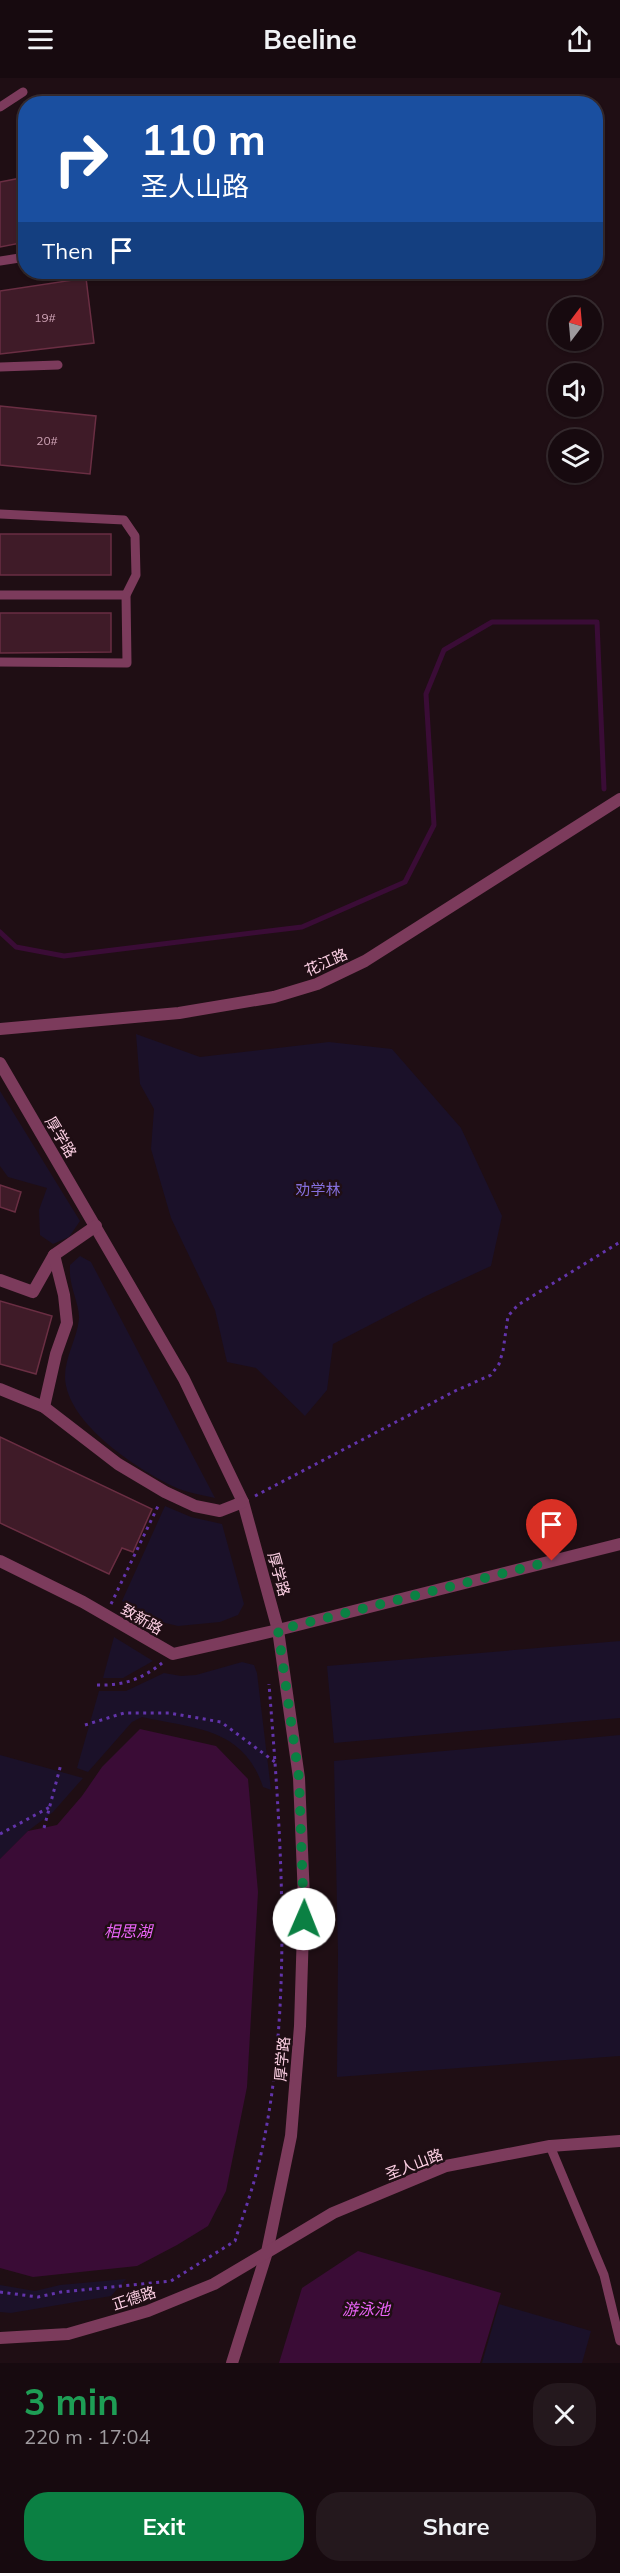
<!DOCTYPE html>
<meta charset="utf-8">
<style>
body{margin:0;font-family:Mulish,"Noto Sans SC",sans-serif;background:#24181d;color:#f1f3f6;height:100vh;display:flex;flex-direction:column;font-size:22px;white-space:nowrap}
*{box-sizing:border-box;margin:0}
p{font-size:20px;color:#9e9a9e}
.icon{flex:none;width:33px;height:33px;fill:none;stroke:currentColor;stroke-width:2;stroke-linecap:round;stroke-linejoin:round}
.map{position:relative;height:2285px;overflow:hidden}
.drawer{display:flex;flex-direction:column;background:#170a0f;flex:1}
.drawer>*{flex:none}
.guide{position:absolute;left:18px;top:18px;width:585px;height:183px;border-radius:24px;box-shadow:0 2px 4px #0004,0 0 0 2px #362b2f;background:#1a4fa0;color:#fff;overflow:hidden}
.needle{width:39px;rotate:16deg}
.tools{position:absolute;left:548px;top:219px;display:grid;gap:12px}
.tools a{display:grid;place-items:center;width:54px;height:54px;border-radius:50%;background:#170a0f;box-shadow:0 2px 4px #0004,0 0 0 2px #362b2f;font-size:30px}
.pin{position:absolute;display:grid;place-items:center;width:51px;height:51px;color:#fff;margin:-62px -26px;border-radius:50% 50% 50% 0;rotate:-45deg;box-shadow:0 0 6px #0007}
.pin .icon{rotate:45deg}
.me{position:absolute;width:66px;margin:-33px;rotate:1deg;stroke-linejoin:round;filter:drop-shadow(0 0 4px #0008)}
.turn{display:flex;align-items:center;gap:21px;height:126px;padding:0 24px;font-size:27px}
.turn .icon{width:78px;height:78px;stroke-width:2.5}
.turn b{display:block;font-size:42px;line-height:51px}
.then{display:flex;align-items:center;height:57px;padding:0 24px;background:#0003;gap:12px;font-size:22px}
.round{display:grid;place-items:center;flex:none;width:63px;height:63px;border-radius:24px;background:#24181d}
.overview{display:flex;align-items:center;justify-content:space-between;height:102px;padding:0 24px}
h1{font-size:36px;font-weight:700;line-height:45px;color:#1e9e55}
.button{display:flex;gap:12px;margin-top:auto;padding:12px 24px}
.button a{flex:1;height:69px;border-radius:24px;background:#0b8043;color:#fff;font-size:24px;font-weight:700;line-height:69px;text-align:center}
.button a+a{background:#24181d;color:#f1f3f6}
header{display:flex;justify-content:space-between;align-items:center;height:78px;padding:0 24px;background:#170a0f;font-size:27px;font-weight:700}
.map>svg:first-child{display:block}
</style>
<header><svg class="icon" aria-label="menu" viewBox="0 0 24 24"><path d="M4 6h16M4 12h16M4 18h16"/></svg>Beeline<svg class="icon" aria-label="share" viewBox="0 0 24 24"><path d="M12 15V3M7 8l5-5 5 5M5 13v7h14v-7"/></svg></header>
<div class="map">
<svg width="620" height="2285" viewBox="0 0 620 2285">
<rect width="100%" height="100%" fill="#1f0e14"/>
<!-- green -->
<g fill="#1b1129">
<path d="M136,956L200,979L329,964L392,971L461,1050L502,1138L491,1188L426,1218L333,1266L327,1312L305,1338L256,1290L227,1284L215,1232L171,1140L151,1071L154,1031L140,1006Z"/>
<path d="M0,1013L80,1143L69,1159L53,1166L40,1157L39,1132L47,1110L8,1099L0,1088Z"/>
<path d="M80,1178L91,1184L215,1420C203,1417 190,1415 179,1411C141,1394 66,1346 65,1299C65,1278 77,1261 79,1241C80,1226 68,1208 70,1187Z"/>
<path d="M165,1428L191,1439L222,1446L244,1526L238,1537L220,1544L178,1548L153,1542L122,1523Z"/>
<path d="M114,1559L153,1583L123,1600H103Z"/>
<path d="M620,1563V1640L334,1665L327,1588Z"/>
<path d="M242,1584L254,1587L257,1595L271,1712L263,1709C243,1649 195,1651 142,1639L132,1644L88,1694L77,1690L99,1613H126L164,1595L181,1598L196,1597Z"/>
<path d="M620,1657V1978L337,1999L338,1876L334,1683Z"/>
<path d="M0,1677L83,1700L53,1734L28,1753L0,1781Z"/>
<path d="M126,2201L111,2218L11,2235L0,2234V2207L35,2213L60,2207Z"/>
<path d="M499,2226L591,2253L582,2285H482Z"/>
</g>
<!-- water -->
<g fill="#3a0c36">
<path d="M140,1651L216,1668L248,1701L258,1814L247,2009L226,2113L208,2148L177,2167L137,2188L33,2199L0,2190V1781L28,1753L57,1747L82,1718L102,1689Z"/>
<path d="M358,2173L501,2215L480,2285H279L302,2210Z"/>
</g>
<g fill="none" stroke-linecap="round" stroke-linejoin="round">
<!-- stream -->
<path stroke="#3a0c36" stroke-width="5" d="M0,854L16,869L64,878L302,849L405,804L434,747L426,616L444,572L492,544H597L604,711"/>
</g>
<!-- building -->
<g fill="#3f1b28" stroke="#6a2e43" stroke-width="1.5">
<path d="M26,99V164L0,169V104Z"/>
<path d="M86,200L94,265L0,276V213Z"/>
<path d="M0,328L96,338L90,396L0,387Z"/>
<rect x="0" y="456" width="111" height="41"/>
<path d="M0,535H111V574L0,575Z"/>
<path d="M0,1107L21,1114L15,1134L0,1129Z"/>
<path d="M0,1223L52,1238L36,1296L0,1286Z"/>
<path d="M0,1359L152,1431L133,1474L122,1470L109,1496L0,1445Z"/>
</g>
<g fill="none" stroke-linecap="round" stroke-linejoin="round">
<!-- path -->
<g stroke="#6234ab" stroke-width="3" stroke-dasharray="3 4.5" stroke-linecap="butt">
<path d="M255,1418L455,1313L491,1297L499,1286L503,1273L508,1238L518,1227L620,1164"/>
<path d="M111,1526L159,1426"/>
<path d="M97,1607C123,1608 142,1601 162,1585"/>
<path d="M85,1647L124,1635H169L221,1644L275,1684"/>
<path d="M44,1750L61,1686"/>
<path d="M0,1756L50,1729"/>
<path d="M0,2214L38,2219L61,2214L171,2203L235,2163C244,2134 255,2105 261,2076C294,1926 281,1757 269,1606"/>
</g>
<!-- lane -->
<g stroke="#7c3b5c" stroke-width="9">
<path d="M0,29L23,14"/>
<path d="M0,183L26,179"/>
<path d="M0,289L58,287"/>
<path d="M0,436L124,442L135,458L136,497L126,517L127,585L0,584"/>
<path d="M0,517H126"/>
<path d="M550,2068L604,2197L620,2263"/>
</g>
<!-- street -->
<g stroke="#7c3b5c" stroke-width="12">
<path d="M0,951L179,935L274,919L317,906L365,883L620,721"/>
<path d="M0,985L184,1301L243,1424L278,1552L299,1700L304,1820L300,1948L291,2058L267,2174L232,2285"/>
<path d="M0,1202L33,1214L54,1177L96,1148"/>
<path d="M0,1311L44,1329L118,1386L165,1414L195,1428L220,1433L243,1424"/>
<path d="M44,1329L56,1276L67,1245L64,1217L54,1177"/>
<path d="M0,1483L83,1524L173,1576L278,1552L620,1466"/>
<path d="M0,2260L68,2256L148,2233L214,2206L333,2135L446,2088L550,2068L620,2063"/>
</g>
</g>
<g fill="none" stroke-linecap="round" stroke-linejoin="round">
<!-- route -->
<path stroke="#0b8043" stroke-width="10" stroke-dasharray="0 18" d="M304,1841L299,1700L278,1552L552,1483"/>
</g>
<g text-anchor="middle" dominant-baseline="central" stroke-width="5" stroke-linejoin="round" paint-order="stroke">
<!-- number labels -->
<g font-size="12" fill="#cda2b4">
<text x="45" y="239">19#</text>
<text x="47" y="362">20#</text>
</g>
<!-- street labels -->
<g font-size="15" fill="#fccfe3" stroke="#1f0e14">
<text transform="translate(326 884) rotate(-24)">花江路</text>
<text transform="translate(61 1059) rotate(59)">厚学路</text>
<text transform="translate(279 1496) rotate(75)">厚学路</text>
<text transform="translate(142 1541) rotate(30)">致新路</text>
<text transform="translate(282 1981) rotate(-85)">厚学路</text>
<text transform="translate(414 2086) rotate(-21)">圣人山路</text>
<text transform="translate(134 2220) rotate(-18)">正德路</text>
</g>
<!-- park labels -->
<g font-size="15" fill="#856fdc" stroke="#1f0e14">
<text x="318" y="1111">劝学林</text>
</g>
<!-- water labels -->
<g font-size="16" font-style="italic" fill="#e963f6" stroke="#1f0e14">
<text x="128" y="1853">相思湖</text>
<text x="366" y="2231">游泳池</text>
</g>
</g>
</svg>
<div class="tools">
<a><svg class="needle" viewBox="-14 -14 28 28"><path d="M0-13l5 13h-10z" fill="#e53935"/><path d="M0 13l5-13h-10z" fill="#9e9a9e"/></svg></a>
<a><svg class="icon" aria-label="sound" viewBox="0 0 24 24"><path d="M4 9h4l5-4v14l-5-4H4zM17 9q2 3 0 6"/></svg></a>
<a><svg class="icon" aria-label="layers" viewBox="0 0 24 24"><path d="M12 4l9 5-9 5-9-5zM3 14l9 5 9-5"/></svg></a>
</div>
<div class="pin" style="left:552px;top:1483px;background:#d93025"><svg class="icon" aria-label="arrive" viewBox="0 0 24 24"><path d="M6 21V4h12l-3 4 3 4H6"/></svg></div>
<svg class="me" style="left:304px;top:1841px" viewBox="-20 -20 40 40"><circle r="19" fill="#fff"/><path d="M0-13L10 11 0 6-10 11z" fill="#0b8043"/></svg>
<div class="guide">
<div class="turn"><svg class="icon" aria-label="right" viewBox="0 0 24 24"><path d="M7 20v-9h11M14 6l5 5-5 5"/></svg><div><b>110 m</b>圣人山路</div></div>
<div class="then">Then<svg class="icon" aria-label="arrive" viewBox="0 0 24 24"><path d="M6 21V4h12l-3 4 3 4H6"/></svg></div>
</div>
</div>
<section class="drawer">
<div class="overview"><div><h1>3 min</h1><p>220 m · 17:04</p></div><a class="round"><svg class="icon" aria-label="close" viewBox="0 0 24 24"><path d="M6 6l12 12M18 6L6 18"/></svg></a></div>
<div class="button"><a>Exit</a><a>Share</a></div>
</section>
